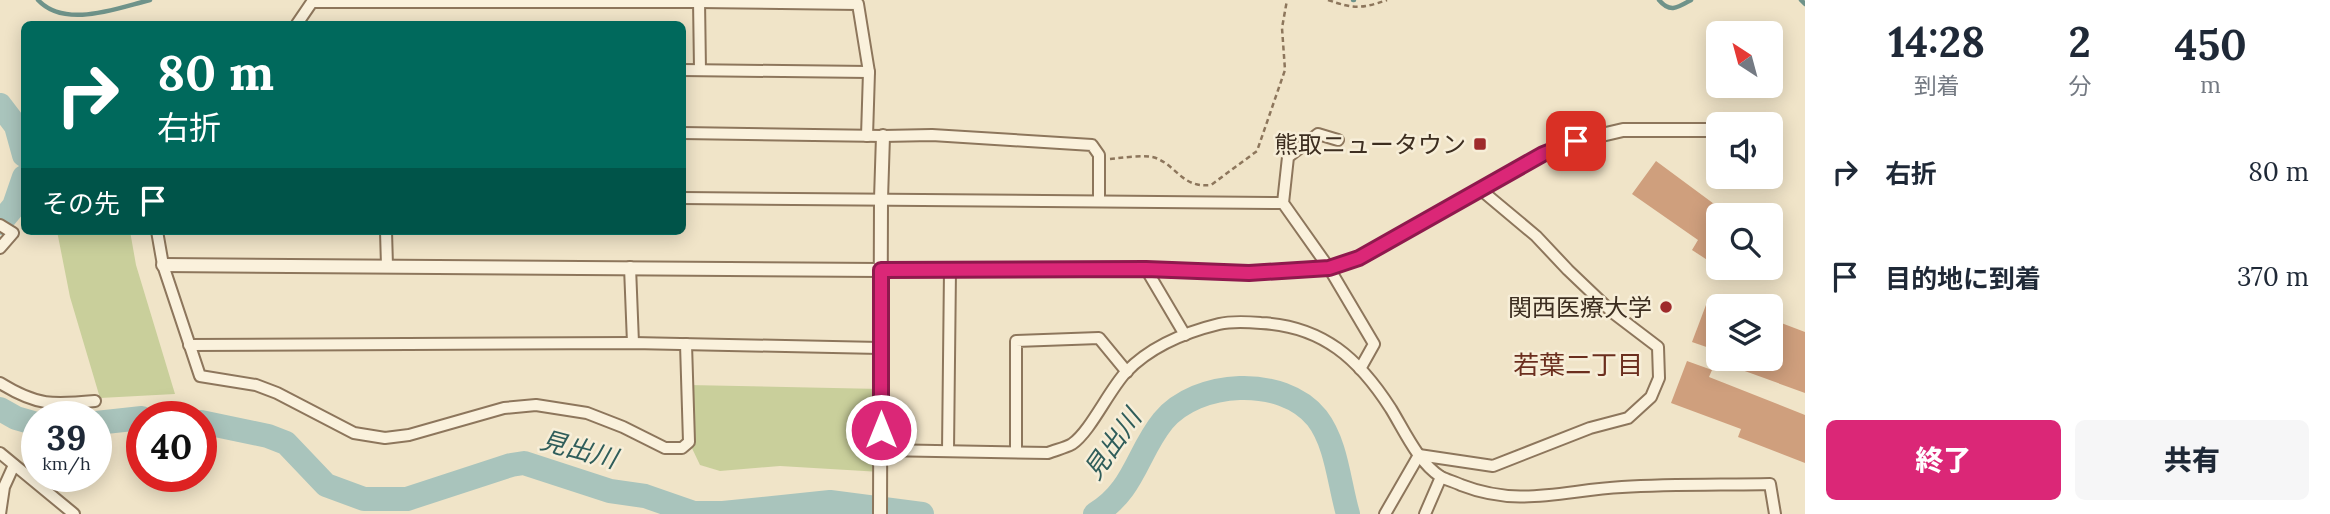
<!DOCTYPE html>
<html lang="ja">
<meta charset="utf-8">
<style>
body{margin:0;font-family:Lora,"Noto Sans JP",serif;background:#f6f6f7;color:#1f2937;height:100vh;display:flex;flex-direction:column;font-size:26px;white-space:nowrap}
*{box-sizing:border-box;margin:0}
p{font-size:23px;color:#747a83}
.icon{flex:none;width:38px;height:38px;fill:none;stroke:currentColor;stroke-width:2;stroke-linecap:round;stroke-linejoin:round}
.map{position:relative;flex:1;overflow:hidden}
.details{display:flex;flex-direction:column;background:#fff;width:525px}
.details>*{flex:none}
.hud{position:absolute;left:21px;top:21px;width:665px;height:214px;border-radius:10px;box-shadow:0 4px 18px #0003;background:#00695c;color:#fff;overflow:hidden}
.needle{width:46px;rotate:324deg}
.fabs{position:absolute;left:1706px;top:21px;display:grid;gap:14px}
.fabs a{display:grid;place-items:center;width:77px;height:77px;border-radius:10px;background:#fff;box-shadow:0 4px 18px #0003;font-size:35px}
.speed{position:absolute;left:21px;top:401px;display:flex;gap:14px;font-size:35px;font-weight:700;text-align:center}
.speed>*{display:grid;place-content:center;width:91px;height:91px;border-radius:50%;background:#fff;box-shadow:0 4px 18px #0003;line-height:1}
.speed small{font-size:18px;font-weight:400}
.speed .limit{border:10px solid #d22;background:#fff;color:#111}
.pin{position:absolute;display:grid;place-items:center;width:60px;height:60px;color:#fff;margin:-30px;border-radius:14px;box-shadow:0 4px 10px #0006}
.me{position:absolute;width:77px;margin:-38px;rotate:0deg;stroke-linejoin:round;filter:drop-shadow(0 0 5px #0008)}
.turn{display:flex;align-items:center;gap:24px;height:147px;padding:0 21px;font-size:32px}
.turn .icon{width:91px;height:91px;stroke-width:2.5}
.turn b{display:block;font-size:49px;line-height:60px}
.then{display:flex;align-items:center;height:66px;padding:0 21px;background:#0003;gap:14px;font-size:26px}
.eta{display:flex;justify-content:space-evenly;align-items:center;height:119px;text-align:center}
.eta b{font-size:42px;font-weight:800;line-height:49px}
.cta{display:flex;gap:14px;margin-top:auto;padding:14px 21px}
.cta a{flex:1;height:80px;border-radius:10px;background:#db2777;color:#fff;font-size:28px;font-weight:800;line-height:80px;text-align:center}
.cta a+a{background:#f6f6f7;color:#1f2937}
ul{padding:0;list-style:none}
li{display:flex;align-items:center;gap:21px;height:105px;padding:0 21px}
li div{flex:1}
li b{display:block;font-size:26px}
li em{font-style:normal}
main{display:flex;flex:1;min-height:0}
.map>svg:first-child{display:block}
</style>
<main>
<div class="map">
<svg width="1805" height="514" viewBox="0 0 1805 514">
<rect width="100%" height="100%" fill="#f0e4c8"/>
<!-- green -->
<g fill="#c9cf9b">
<path d="M57,231H130L136,265L175,394L100,398L70,297Z"/>
<path d="M688,385L881,389V472L780,466L720,471L700,465L689,442Z"/>
</g>
<g fill="none" stroke-linecap="round" stroke-linejoin="round">
<!-- stream -->
<g stroke="#6f938a" stroke-width="4.5">
<path d="M38,0C65,29 117,8 150,0"/>
<path d="M1353,0H1354"/>
<path d="M1659,0C1670,13 1677,8 1691,0"/>
<path d="M1801,0L1805,4"/>
</g>
<!-- river -->
<g stroke="#a9c4bc" stroke-width="24">
<path d="M0,105L16,126L24,155"/>
<path d="M0,223L14,206L24,177"/>
<path d="M0,409L16,418L37,424"/>
<path d="M201,422L268,436L286,443L326,485L364,499H407L511,465L524,463L610,491L645,496L694,513H723L830,502L922,514"/>
<path d="M96,423L142,418"/>
<path d="M1095,514C1134,491 1137,453 1163,421C1197,380 1282,375 1317,418C1337,444 1339,484 1348,514"/>
</g>
</g>
<!-- building -->
<g fill="#cf9f7d">
<path d="M1656,161L1729,215H1718V258L1715,265L1692,250L1698,240L1632,194Z"/>
<path d="M1709,297L1718,301V351L1692,342Z"/>
<path d="M1771,319L1805,332V393L1742,370L1746,359H1771Z"/>
<path d="M1687,361L1712,370L1709,377L1805,415V463L1738,437L1741,429L1671,403Z"/>
</g>
<g fill="none" stroke-linecap="round" stroke-linejoin="round">
<defs>
<g id="minor">
<path d="M699,0L700,70"/>
<path d="M297,24L312,2H699L858,4L869,72L867,136"/>
<path d="M682,70L869,72"/>
<path d="M682,133L883,136L932,135L1092,145L1099,155V201"/>
<path d="M1338,140L1318,134L1288,157L1283,203L1329,268L1374,344L1360,369"/>
<path d="M682,198L1283,203"/>
<path d="M0,225L13,233L0,248"/>
<path d="M157,231L163,265L200,376L256,385L277,393L354,433L385,438L409,435L504,408L536,405L587,413L623,427L665,448H682L689,442L686,344"/>
<path d="M386,231L387,266"/>
<path d="M630,267L633,343"/>
<path d="M1146,269L1185,335"/>
<path d="M189,345L633,343L880,348"/>
<path d="M0,383C37,406 53,405 95,401"/>
<path d="M881,450L1048,453C1055,450 1065,448 1072,444C1090,432 1109,390 1126,372C1150,347 1186,332 1219,324C1232,321 1248,322 1261,323C1323,326 1359,359 1391,409C1405,432 1418,462 1441,477C1447,480 1455,482 1461,485C1520,508 1564,490 1622,487C1672,484 1721,485 1770,484L1775,514"/>
<path d="M948,451L950,270"/>
<path d="M1016,452V341L1099,338L1127,372"/>
<path d="M0,453L74,514"/>
<path d="M1419,455L1493,466L1590,428L1628,418L1651,397L1659,378L1658,347L1612,312L1568,270L1536,236L1481,190"/>
<path d="M0,514L4,487L14,465"/>
<path d="M1385,514L1419,455"/>
<path d="M1425,514L1441,477"/>
</g>
<g id="tertiary">
<path d="M163,265L881,270L1146,269L1249,273L1329,268L1359,258L1543,154L1576,141L1623,130H1706"/>
<path d="M880,514L881,199L883,136"/>
</g>
</defs>
<!-- minor casing -->
<use href="#minor" stroke="#8d765c" stroke-width="14"/>
<!-- tertiary casing -->
<use href="#tertiary" stroke="#8d765c" stroke-width="16"/>
<!-- path -->
<g stroke="#8d765c" stroke-width="2.5" stroke-dasharray="5 3.5" stroke-linecap="butt">
<path d="M1328,0C1354,9 1361,9 1387,0"/>
<path d="M1110,159C1120,158 1147,154 1156,158C1178,167 1182,188 1211,185L1257,151L1285,70L1282,28L1287,0"/>
</g>
<!-- minor -->
<use href="#minor" stroke="#faf1dc" stroke-width="10"/>
<!-- tertiary -->
<use href="#tertiary" stroke="#faf1dc" stroke-width="12"/>
</g>
<g fill="none" stroke-linecap="round" stroke-linejoin="round">
<defs>
<path id="route" d="M881,430V270L1146,269L1249,273L1329,268L1359,258L1543,154L1576,141"/>
</defs>
<!-- route casing -->
<use href="#route" stroke="#8e194d" stroke-width="18"/>
<!-- route -->
<use href="#route" stroke="#db2777" stroke-width="12"/>
</g>
<!-- markers -->
<g fill="#9e2a2b" stroke="#f7eed8" stroke-width="2.5">
<rect x="1473" y="137" width="14" height="14" rx="3.5"/>
<circle cx="1666" cy="307" r="7"/>
</g>
<g text-anchor="middle" dominant-baseline="central" stroke-width="5" stroke-linejoin="round" paint-order="stroke">
<!-- poi labels -->
<g font-size="24" fill="#3d2e20" stroke="#f7eed8" text-anchor="end">
<text x="1466" y="144">熊取ニュータウン</text>
<text x="1652" y="307">関西医療大学</text>
</g>
<!-- neighbourhood labels -->
<g font-size="26" fill="#6b2e1e" stroke="#f7eed8">
<text x="1578" y="364">若葉二丁目</text>
</g>
<!-- water labels -->
<g font-size="26" font-style="italic" fill="#2f5d5a" stroke="#f7eed8">
<text transform="translate(1112 444) rotate(-55)">見出川</text>
<text transform="translate(579 449) rotate(15)">見出川</text>
</g>
</g>
</svg>
<div class="fabs">
<a><svg class="needle" viewBox="-14 -14 28 28"><path d="M0-13l5 13h-10z" fill="#e53935"/><path d="M0 13l5-13h-10z" fill="#747a83"/></svg></a>
<a><svg class="icon" aria-label="sound" viewBox="0 0 24 24"><path d="M4 9h4l5-4v14l-5-4H4zM17 9q2 3 0 6"/></svg></a>
<a><svg class="icon" aria-label="search" viewBox="0 0 24 24"><circle cx="10" cy="10" r="6"/><path d="M15 15l6 6"/></svg></a>
<a><svg class="icon" aria-label="layers" viewBox="0 0 24 24"><path d="M12 4l9 5-9 5-9-5zM3 14l9 5 9-5"/></svg></a>
</div>
<div class="speed"><div>39<small>km/h</small></div><div class="limit">40</div></div>
<div class="pin" style="left:1576px;top:141px;background:#d93025"><svg class="icon" aria-label="arrive" viewBox="0 0 24 24"><path d="M6 21V4h12l-3 4 3 4H6"/></svg></div>
<svg class="me" style="left:881px;top:430px" viewBox="-20 -20 40 40"><circle r="17" fill="#db2777" stroke="#fff" stroke-width="3"/><path d="M0-11L8 9 0 5-8 9z" fill="#fff"/></svg>
<div class="hud">
<div class="turn"><svg class="icon" aria-label="right" viewBox="0 0 24 24"><path d="M7 20v-9h11M14 6l5 5-5 5"/></svg><div><b>80 m</b>右折</div></div>
<div class="then">その先<svg class="icon" aria-label="arrive" viewBox="0 0 24 24"><path d="M6 21V4h12l-3 4 3 4H6"/></svg></div>
</div>
</div>
<section class="details">
<div class="eta">
<div><b>14:28</b><p>到着</p></div>
<div><b>2</b><p>分</p></div>
<div><b>450</b><p>m</p></div>
</div>
<ul>
<li><svg class="icon" aria-label="right" viewBox="0 0 24 24"><path d="M7 20v-9h11M14 6l5 5-5 5"/></svg><div><b>右折</b></div><em>80 m</em></li>
<li><svg class="icon" aria-label="arrive" viewBox="0 0 24 24"><path d="M6 21V4h12l-3 4 3 4H6"/></svg><div><b>目的地に到着</b></div><em>370 m</em></li>
</ul>
<div class="cta"><a>終了</a><a>共有</a></div>
</section>
</main>
